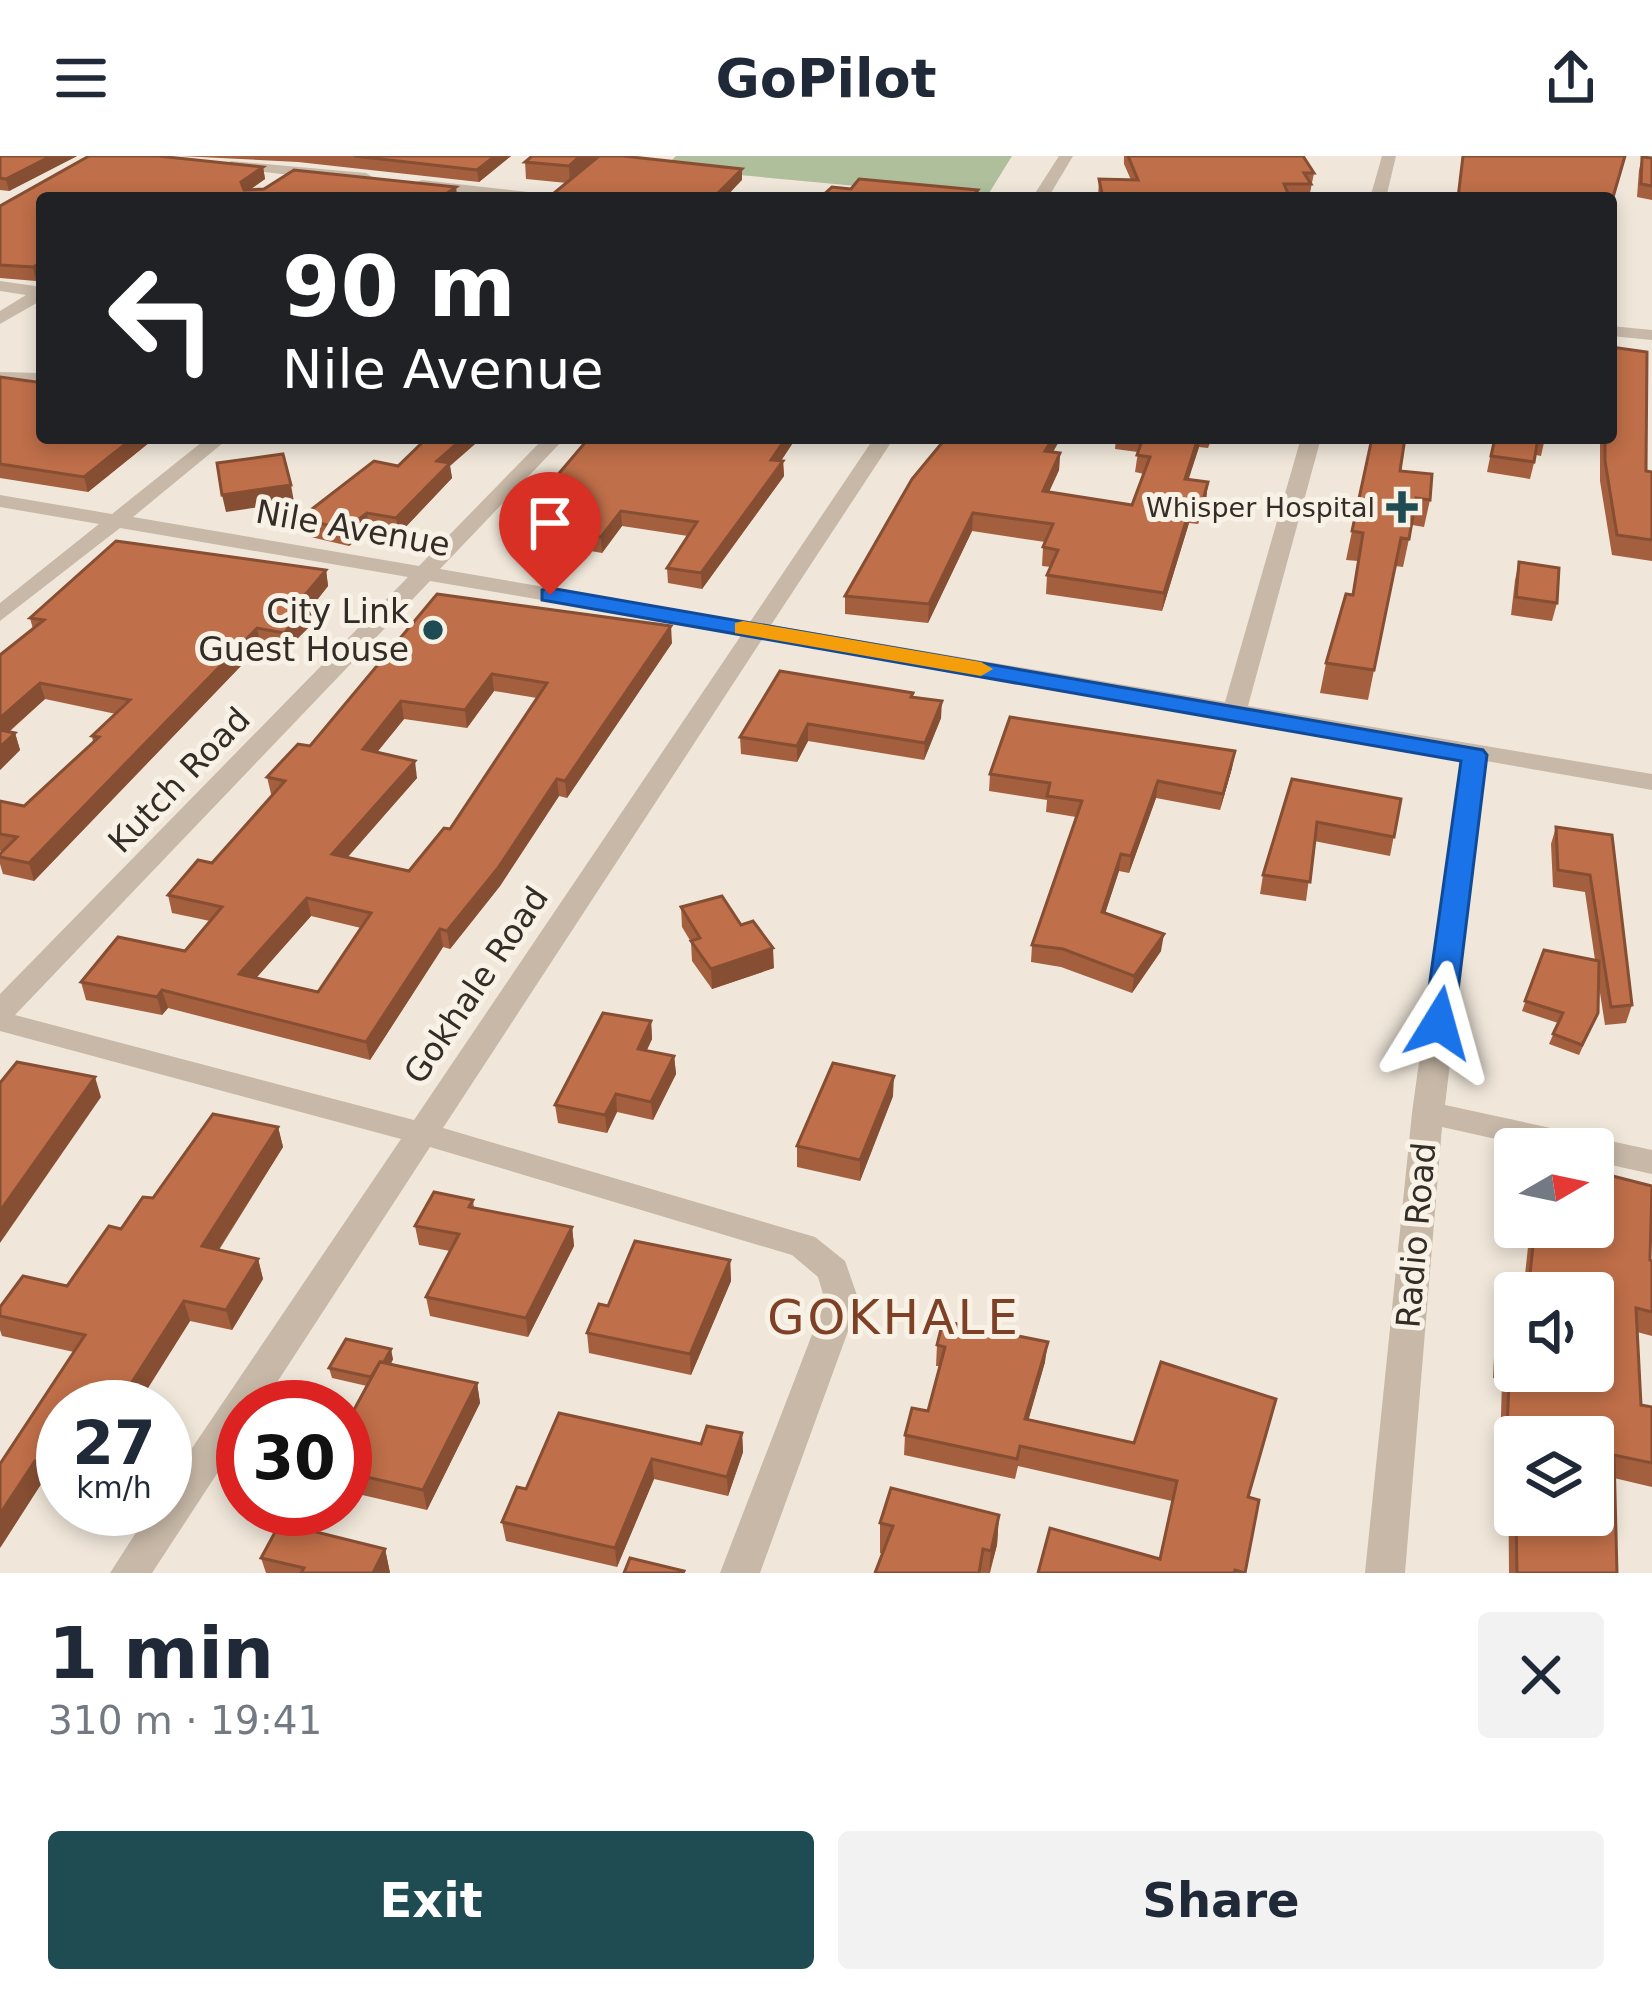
<!DOCTYPE html>
<meta charset="utf-8">
<style>
body{margin:0;font-family:"DejaVu Sans",sans-serif;background:#f2f2f3;color:#1f2937;height:100vh;display:flex;flex-direction:column;font-size:45px;white-space:nowrap}
*{box-sizing:border-box;margin:0}
p{font-size:39px;color:#747a83}
.icon{flex:none;width:66px;height:66px;fill:none;stroke:currentColor;stroke-width:2;stroke-linecap:round;stroke-linejoin:round}
.map{position:relative;height:1417px;overflow:hidden}
.details{display:flex;flex-direction:column;background:#fff;flex:1}
.details>*{flex:none}
.guide{position:absolute;left:36px;top:36px;width:1581px;height:252px;border-radius:12px;box-shadow:0 6px 18px #0003;background:#202124;color:#fff;overflow:hidden}
.needle{width:78px;rotate:81deg}
.tools{position:absolute;left:1494px;top:972px;display:grid;gap:24px}
.tools a{display:grid;place-items:center;width:120px;height:120px;border-radius:12px;background:#fff;box-shadow:0 6px 18px #0003;font-size:60px}
.speed{position:absolute;left:36px;top:1224px;display:flex;gap:24px;font-size:60px;font-weight:700;text-align:center}
.speed>*{display:grid;place-content:center;width:156px;height:156px;border-radius:50%;background:#fff;box-shadow:0 6px 18px #0003;line-height:1}
.speed small{font-size:30px;font-weight:400}
.speed .limit{border:18px solid #d22;background:#fff;color:#111}
.pin{position:absolute;display:grid;place-items:center;width:102px;height:102px;color:#fff;margin:-123px -51px;border-radius:50% 50% 50% 0;rotate:-45deg;box-shadow:0 0 12px #0007}
.pin .icon{rotate:45deg}
.me{position:absolute;width:132px;margin:-66px;rotate:8deg;stroke-linejoin:round;filter:drop-shadow(0 0 9px #0008)}
.turn{display:flex;align-items:center;gap:42px;height:252px;padding:0 48px;font-size:54px}
.turn .icon{width:156px;height:156px;stroke-width:2.5}
.turn b{display:block;font-size:84px;line-height:102px}
.round{display:grid;place-items:center;flex:none;width:126px;height:126px;border-radius:12px;background:#f2f2f3}
.headline{display:flex;align-items:center;justify-content:space-between;height:204px;padding:0 48px}
h1{font-size:72px;font-weight:600;line-height:90px}
.primary-button{display:flex;gap:24px;margin-top:auto;padding:24px 48px}
.primary-button a{flex:1;height:138px;border-radius:12px;background:#1f4b53;color:#fff;font-size:48px;font-weight:600;line-height:138px;text-align:center}
.primary-button a+a{background:#f2f2f3;color:#1f2937}
header{display:flex;justify-content:space-between;align-items:center;height:156px;padding:0 48px;background:#fff;font-size:54px;font-weight:600}
.map>svg:first-child{display:block}
</style>
<header><svg class="icon" aria-label="menu" viewBox="0 0 24 24"><path d="M4 6h16M4 12h16M4 18h16"/></svg>GoPilot<svg class="icon" aria-label="share" viewBox="0 0 24 24"><path d="M12 15V3M7 8l5-5 5 5M5 13v7h14v-7"/></svg></header>
<div class="map">
<svg width="1652" height="1417" viewBox="0 0 1652 1417">
<rect width="100%" height="100%" fill="#f0e7da"/>
<!-- green -->
<path fill="#afbe9b" d="M676,0H1012L986,42L664,12Z"/>
<g fill="none" stroke-linecap="round" stroke-linejoin="round">
<!-- street -->
<g fill="#c7b8a7" fill-rule="evenodd">
<path d="M1059,0H1073L1048,42H1032Z"/>
<path d="M1382,0H1396L1386,42H1370Z"/>
<path d="M231,5L366,17L374,22L366,27L226,12L224,9Z"/>
<path d="M422,24L537,37L545,42H496L417,32V26Z"/>
<path d="M0,125L42,131V144L0,168V155L26,139L0,135Z"/>
<path d="M1611,170L1652,174V184L1611,180Z"/>
<path d="M0,216L42,217V229L0,228Z"/>
<path d="M207,282H229L133,361L419,410L544,282H565L440,413L750,466L874,282H894L771,469L1225,546L1301,282H1321L1248,550L1652,618V634L1486,605L1445,949L1652,994V1018L1593,1005V993H1540L1442,971L1405,1417H1365L1412,957L1461,601L763,482L443,972L815,1081L845,1105L859,1145L760,1417H720L825,1145L818,1121L792,1099L430,991L261,1251H243V1278L152,1417H110L151,1353H165V1332L401,983L0,875V838L408,421L120,372L0,465V447L99,368L0,351V339L112,358ZM430,425L742,478L414,964L15,859Z"/>
</g>
</g>
<!-- wall -->
<g fill="#a45f3f" fill-rule="evenodd">
<path d="M0,0H77L9,35L0,34Z"/>
<path d="M89,0H158L263,11L265,23L250,34L264,33L294,14L456,31L457,42H42V121L36,125L0,122V50Z"/>
<path d="M180,0H511L479,26L298,6Z"/>
<path d="M1124,0H1303L1314,17L1309,42H1098L1099,23L1131,24L1124,8Z"/>
<path d="M1642,1L1652,2V44L1637,41L1639,14Z"/>
<path d="M525,6L742,13V24L567,27L526,23Z"/>
<path d="M0,221L155,282L88,336L0,322Z"/>
<path d="M288,282H319L315,286Z"/>
<path d="M589,282H796L781,305H783L784,320L702,433L668,427L667,412L688,380L622,370L602,397L568,391L562,398L511,390L510,375Z"/>
<path d="M1116,282H1212L1208,292L1199,291L1188,323L1208,326L1206,344L1198,368L1189,367L1162,455L1046,438L1047,419L1051,411L1042,410L1043,391L1045,386L972,375L928,467L845,458V440L1053,296L1060,297L1059,314L1049,336L1132,349L1144,318L1135,316L1138,296L1115,293Z"/>
<path d="M1494,282H1545L1541,300L1536,299L1530,323L1487,316Z"/>
<path d="M1600,282H1611L1646,315L1652,316V405L1612,399L1600,325Z"/>
<path d="M398,310H450L452,322L399,378L369,374L349,390L302,379L299,363Z"/>
<path d="M1400,315L1430,344L1424,371L1412,369L1403,411L1395,410L1368,544L1320,537L1326,507L1352,439L1358,405L1346,404L1352,375Z"/>
<path d="M116,385L326,414L328,430L313,449L316,464L287,493L261,489L34,725L3,718L0,708V698L2,695H0V645L24,650L93,586L92,580L116,558L45,543L9,576L15,577L20,594L0,614V499L33,473L30,462Z"/>
<path d="M1519,406L1557,447L1552,465L1511,459L1515,424Z"/>
<path d="M437,438L672,487L567,642L559,640L500,730L450,793L443,791L370,904L168,852L162,859L86,844L81,826L185,795L210,765L172,757L168,739L212,707L273,639L271,638L267,621L310,590ZM494,535L537,542L450,673L409,715L348,701L417,622L377,596L404,563L467,572ZM311,760L361,772L318,836L256,822Z"/>
<path d="M913,541L941,562L924,604L808,585L797,606L741,598L740,581Z"/>
<path d="M1232,612L1220,654L1156,642L1129,717L1119,715L1105,757L1161,795L1132,837L1061,811L1031,806L1032,789L1076,661L1046,656L1047,644L989,635L990,618Z"/>
<path d="M1292,623L1401,643L1390,700L1314,685L1306,745L1260,738L1263,719Z"/>
<path d="M1556,671L1612,679L1632,849L1626,867L1605,869L1598,824V857L1579,899L1549,888L1558,867L1522,855L1544,794L1595,804L1585,736L1553,731L1551,688Z"/>
<path d="M681,751L741,769L774,812L712,833L692,805L691,786L682,771Z"/>
<path d="M651,865L652,883L647,894L674,900L676,918L653,964L617,956L607,977L558,967L555,949Z"/>
<path d="M893,940L860,1025L797,1011V990Z"/>
<path d="M278,971L283,991L219,1094L258,1103L263,1123L232,1174L190,1165L136,1251H63V1330L43,1325L0,1392L74,1196L2,1180L0,1174V1151L67,1130L153,1042Z"/>
<path d="M1515,1043V1071H1593L1652,1105V1180L1637,1176L1641,1249L1652,1251V1331L1614,1322L1617,1417H1509L1508,1297L1500,1295L1502,1224L1493,1222L1496,1160L1502,1138L1515,1215L1593,1137H1523L1529,1082L1511,1078ZM1515,1281L1593,1359H1515Z"/>
<path d="M473,1044L474,1052L572,1071L574,1090L528,1181L430,1160L426,1141L450,1095L419,1089L415,1070Z"/>
<path d="M730,1104L731,1125L691,1219L589,1197L587,1177L608,1150Z"/>
<path d="M937,1189L1045,1206L1028,1264L1134,1287L1276,1243L1249,1341L1245,1417H1038L1160,1403L1172,1345L1018,1310L1015,1323L904,1299L905,1279L928,1255L940,1210H936Z"/>
<path d="M393,1203L391,1208L477,1227L480,1247L427,1354L345,1335V1262L349,1263L367,1230L332,1222L329,1212Z"/>
<path d="M742,1277L743,1296L728,1340L654,1323L617,1411L506,1385L502,1366L526,1333Z"/>
<path d="M999,1359L997,1389L990,1417H875L882,1398L880,1397V1367Z"/>
<path d="M385,1393L390,1417H266L261,1402Z"/>
</g>
<!-- shaded-wall -->
<g fill="#864e33">
<path d="M51,0H77L9,35L6,23Z"/>
<path d="M495,0H511L479,26L477,14Z"/>
<path d="M580,0H597L570,27L569,10Z"/>
<path d="M263,11L265,23L243,38L241,26Z"/>
<path d="M742,13V24L725,42H713Z"/>
<path d="M456,31L457,42H440Z"/>
<path d="M42,106V121L36,125L33,111Z"/>
<path d="M133,282H155L88,336L84,321Z"/>
<path d="M463,282H482L450,310L452,322L399,378L396,362L437,305Z"/>
<path d="M786,282H796L772,318L771,304Z"/>
<path d="M1053,282H1061L1044,312L1045,295Z"/>
<path d="M1198,282H1200L1199,291L1183,341L1185,323Z"/>
<path d="M1060,297L1059,314L1041,353L1043,335Z"/>
<path d="M783,305L784,320L702,433L701,417Z"/>
<path d="M1208,326L1206,344L1198,368L1201,351Z"/>
<path d="M291,329L294,346L226,356L222,339Z"/>
<path d="M1191,349L1189,367L1162,455L1164,437Z"/>
<path d="M621,355L622,370L602,397L601,381Z"/>
<path d="M367,357L369,374L349,390L346,373Z"/>
<path d="M973,357L972,375L928,467L929,448Z"/>
<path d="M566,376L568,391L562,398L560,383Z"/>
<path d="M326,414L328,430L313,449L316,464L287,493L284,477L300,445Z"/>
<path d="M671,470L672,487L567,642L565,625Z"/>
<path d="M257,472L261,489L34,725L29,707Z"/>
<path d="M492,518L494,535L467,572L465,554Z"/>
<path d="M40,527L45,543L0,583V562Z"/>
<path d="M401,545L404,563L366,610L363,593Z"/>
<path d="M942,545L941,562L924,604L925,587Z"/>
<path d="M808,568V585L797,606V590Z"/>
<path d="M15,577L20,594L0,614V591Z"/>
<path d="M1235,595L1232,612L1220,654L1223,638Z"/>
<path d="M415,605L417,622L335,715L332,698Z"/>
<path d="M557,623L559,640L500,730L450,793L447,775Z"/>
<path d="M1158,625L1156,642L1129,717L1131,700Z"/>
<path d="M1121,698L1119,715L1100,773L1102,756Z"/>
<path d="M307,742L311,760L243,837L239,818Z"/>
<path d="M440,773L443,791L370,904L366,886Z"/>
<path d="M1164,778L1161,795L1132,837L1134,820Z"/>
<path d="M773,792L774,812L712,833L711,813Z"/>
<path d="M162,834L168,852L162,859L157,841Z"/>
<path d="M651,865L652,883L639,910L638,893Z"/>
<path d="M674,900L676,918L653,964L651,946Z"/>
<path d="M894,920L893,940L860,1025V1004Z"/>
<path d="M95,921L101,941L0,1087V1055Z"/>
<path d="M616,938L617,956L607,977L605,959Z"/>
<path d="M278,971L283,991L208,1110L202,1090Z"/>
<path d="M572,1071L574,1090L528,1181L526,1162Z"/>
<path d="M258,1103L263,1123L232,1174L226,1154Z"/>
<path d="M730,1104L731,1125L691,1219L690,1198Z"/>
<path d="M184,1145L190,1165L136,1251H116Z"/>
<path d="M1048,1186L1045,1206L1023,1283L1025,1263Z"/>
<path d="M391,1193L393,1203L378,1232L376,1222Z"/>
<path d="M477,1227L480,1247L427,1354L423,1334Z"/>
<path d="M742,1277L743,1296L728,1340L727,1321Z"/>
<path d="M652,1303L654,1323L617,1411L615,1392Z"/>
<path d="M35,1305L43,1325L0,1392V1358Z"/>
<path d="M999,1359L997,1389L989,1417L991,1395Z"/>
<path d="M385,1393L390,1417H373Z"/>
</g>
<!-- building -->
<g fill="#bf6f49" stroke="#864e33" stroke-width="3" fill-rule="evenodd">
<path d="M0,0H51L6,23L0,22Z"/>
<path d="M89,0H158L263,11L241,26L244,34L264,33L294,14L456,31L440,42H42V106L33,111L0,109V50Z"/>
<path d="M354,0H495L477,14Z"/>
<path d="M532,0H580L569,10L525,6Z"/>
<path d="M599,0H623L742,13L713,42H548Z"/>
<path d="M1128,0H1303L1314,17H1304L1311,28H1284L1290,42H1103L1099,23L1138,24Z"/>
<path d="M1463,0H1625L1611,48V42H1458Z"/>
<path d="M1642,1L1652,2V30L1641,28Z"/>
<path d="M859,23L978,34L972,42H820L832,31L851,33Z"/>
<path d="M1611,191L1647,196L1646,315L1652,316V384L1617,379L1605,305V282H1611Z"/>
<path d="M0,221L36,226L42,222V282H133L84,321L0,308Z"/>
<path d="M427,282H463L437,305L450,307L396,362L367,357L346,373L299,363L374,305L398,310Z"/>
<path d="M589,282H786L771,304L783,305L701,417L667,412L697,366L621,355L601,381L566,376L560,383L510,375Z"/>
<path d="M946,282H1053L1045,295L1060,297L1043,335L1132,349L1150,301L1137,299L1143,282H1198L1185,323L1208,326L1201,351L1191,349L1164,437L1047,419L1058,394L1043,391L1053,368L973,357L929,448L845,440L912,323Z"/>
<path d="M1372,282H1405L1400,315L1432,318L1430,344L1416,342L1409,383L1401,382L1374,514L1326,507L1346,438L1353,439L1363,377L1352,375Z"/>
<path d="M1495,282H1545V283L1538,282L1534,306L1491,300Z"/>
<path d="M283,298L291,329L222,339L217,307Z"/>
<path d="M116,385L326,414L300,445L313,447L284,477L257,472L29,707L0,701V698L17,681L0,678V645L24,650L99,581L92,580L130,544L40,527L0,562V499L44,464L30,462Z"/>
<path d="M1519,406L1559,412L1557,447L1516,441Z"/>
<path d="M437,438L671,470L565,625L557,623L498,712L447,775L440,773L366,886L162,834L157,841L81,826L118,781L185,795L222,751L168,739L198,704L212,707L253,661L285,625L267,621L298,588L310,590ZM492,518L547,527L450,673L444,672L409,715L332,698L415,605L363,593L401,545L465,554ZM307,742L371,757L318,836L239,818Z"/>
<path d="M780,515L913,537L911,541L942,545L925,587L808,568L797,590L740,581Z"/>
<path d="M1010,561L1235,595L1223,638L1158,625L1131,700L1121,698L1102,756L1164,778L1134,820L1063,793L1032,789L1082,645L1047,640L1050,627L990,618Z"/>
<path d="M0,574L15,577L0,591Z"/>
<path d="M1292,623L1401,643L1394,681L1317,666L1310,726L1263,719Z"/>
<path d="M1556,671L1612,679L1632,849L1611,851L1590,719L1558,714Z"/>
<path d="M722,740L741,769L753,765L773,792L711,813L691,785L700,782L681,751Z"/>
<path d="M1544,794L1599,805L1598,857L1582,889L1553,878L1563,857L1525,845Z"/>
<path d="M603,857L651,865L638,893L674,900L651,946L616,938L605,959L555,949Z"/>
<path d="M17,906L95,921L0,1055V927Z"/>
<path d="M833,907L894,920L860,1004L797,990Z"/>
<path d="M213,958L278,971L202,1090L258,1103L226,1154L184,1145L116,1251H63V1311L35,1305L0,1358V1308L85,1179L0,1160V1151L23,1120L67,1130L109,1070L121,1073L143,1041L153,1042Z"/>
<path d="M1593,1015L1652,1030L1650,1104L1652,1105V1156L1636,1152L1641,1249L1652,1251V1307L1614,1299L1617,1417H1517L1516,1359H1593V1281H1515V1276L1507,1274L1510,1203L1500,1201L1502,1138L1515,1141V1215H1593V1137H1528L1535,1071H1593Z"/>
<path d="M434,1036L473,1044L469,1051L572,1071L526,1162L426,1141L459,1078L415,1070Z"/>
<path d="M635,1085L730,1104L690,1198L587,1177L599,1148L608,1150Z"/>
<path d="M943,1165L1048,1186L1025,1263L1134,1287L1161,1206L1276,1243L1248,1341L1259,1344L1245,1417L1235,1414L1234,1417H1038L1050,1372L1160,1403L1177,1325L1020,1290L1017,1303L905,1279L912,1252L928,1255L945,1191L937,1189Z"/>
<path d="M346,1183L391,1193L384,1206H380L371,1221L329,1212Z"/>
<path d="M380,1206L477,1227L423,1334L345,1316V1262L349,1263Z"/>
<path d="M559,1257L701,1288L707,1270L742,1277L727,1321L652,1303L615,1392L502,1366L517,1331L526,1333Z"/>
<path d="M891,1332L999,1359L991,1395L983,1393L979,1417H875L893,1370L880,1367Z"/>
<path d="M280,1367L385,1393L373,1417H301L304,1412L261,1402Z"/>
<path d="M630,1402L684,1415L683,1417H624Z"/>
</g>
<!-- route -->
<path fill="#1a73e8" stroke="#114b97" stroke-width="3" d="M550,432L1483,594L1487,599L1454,867L1439,878L1424,867L1461,605L542,444V434Z"/>
<!-- slow -->
<path fill="#f59e0b" d="M743,465L981,506L993,513L981,520L735,477V467Z"/>
<!-- markers -->
<g fill="#1f4b53" stroke="#f8f1e6" stroke-width="4.5">
<path d="M1396 333h12v12h12v12h-12v12h-12v-12h-12v-12h12z"/>
<circle cx="433" cy="474" r="12"/>
</g>
<g text-anchor="middle" dominant-baseline="central" stroke-width="10" stroke-linejoin="round" paint-order="stroke">
<!-- far-poi labels -->
<g font-size="27" fill="#342c27" stroke="#f8f1e6" text-anchor="end">
<text x="1375" y="351">Whisper Hospital</text>
</g>
<!-- street labels -->
<g font-size="33" fill="#342c27" stroke="#f8f1e6">
<text transform="translate(353 372) rotate(10)">Nile Avenue</text>
<text transform="translate(179 624) rotate(-46)">Kutch Road</text>
<text transform="translate(476 829) rotate(-56)">Gokhale Road</text>
<text transform="translate(1416 1079) rotate(-85)">Radio Road</text>
</g>
<!-- poi labels -->
<g font-size="33" fill="#342c27" stroke="#f8f1e6" text-anchor="end">
<text x="409" y="455">City Link<tspan x="409" dy="38">Guest House</tspan></text>
</g>
<!-- near-quarter labels -->
<g font-size="48" letter-spacing="3" fill="#7e4125" stroke="#f8f1e6">
<text x="894" y="1161">GOKHALE</text>
</g>
</g>
</svg>
<div class="tools">
<a><svg class="needle" viewBox="-14 -14 28 28"><path d="M0-13l5 13h-10z" fill="#e53935"/><path d="M0 13l5-13h-10z" fill="#747a83"/></svg></a>
<a><svg class="icon" aria-label="sound" viewBox="0 0 24 24"><path d="M4 9h4l5-4v14l-5-4H4zM17 9q2 3 0 6"/></svg></a>
<a><svg class="icon" aria-label="layers" viewBox="0 0 24 24"><path d="M12 4l9 5-9 5-9-5zM3 14l9 5 9-5"/></svg></a>
</div>
<div class="speed"><div>27<small>km/h</small></div><div class="limit">30</div></div>
<div class="pin" style="left:550px;top:439px;background:#d93025"><svg class="icon" aria-label="arrive" viewBox="0 0 24 24"><path d="M6 21V4h12l-3 4 3 4H6"/></svg></div>
<svg class="me" style="left:1439px;top:867px" viewBox="-20 -20 40 40"><path d="M0-17L14 15 0 8-14 15z" fill="#1a73e8" stroke="#fff" stroke-width="4"/></svg>
<div class="guide">
<div class="turn"><svg class="icon" aria-label="left" viewBox="0 0 24 24"><path d="M17 20v-9H6M10 6l-5 5 5 5"/></svg><div><b>90 m</b>Nile Avenue</div></div>
</div>
</div>
<section class="details">
<div class="headline"><div><h1>1 min</h1><p>310 m · 19:41</p></div><a class="round"><svg class="icon" aria-label="close" viewBox="0 0 24 24"><path d="M6 6l12 12M18 6L6 18"/></svg></a></div>
<div class="primary-button"><a>Exit</a><a>Share</a></div>
</section>
